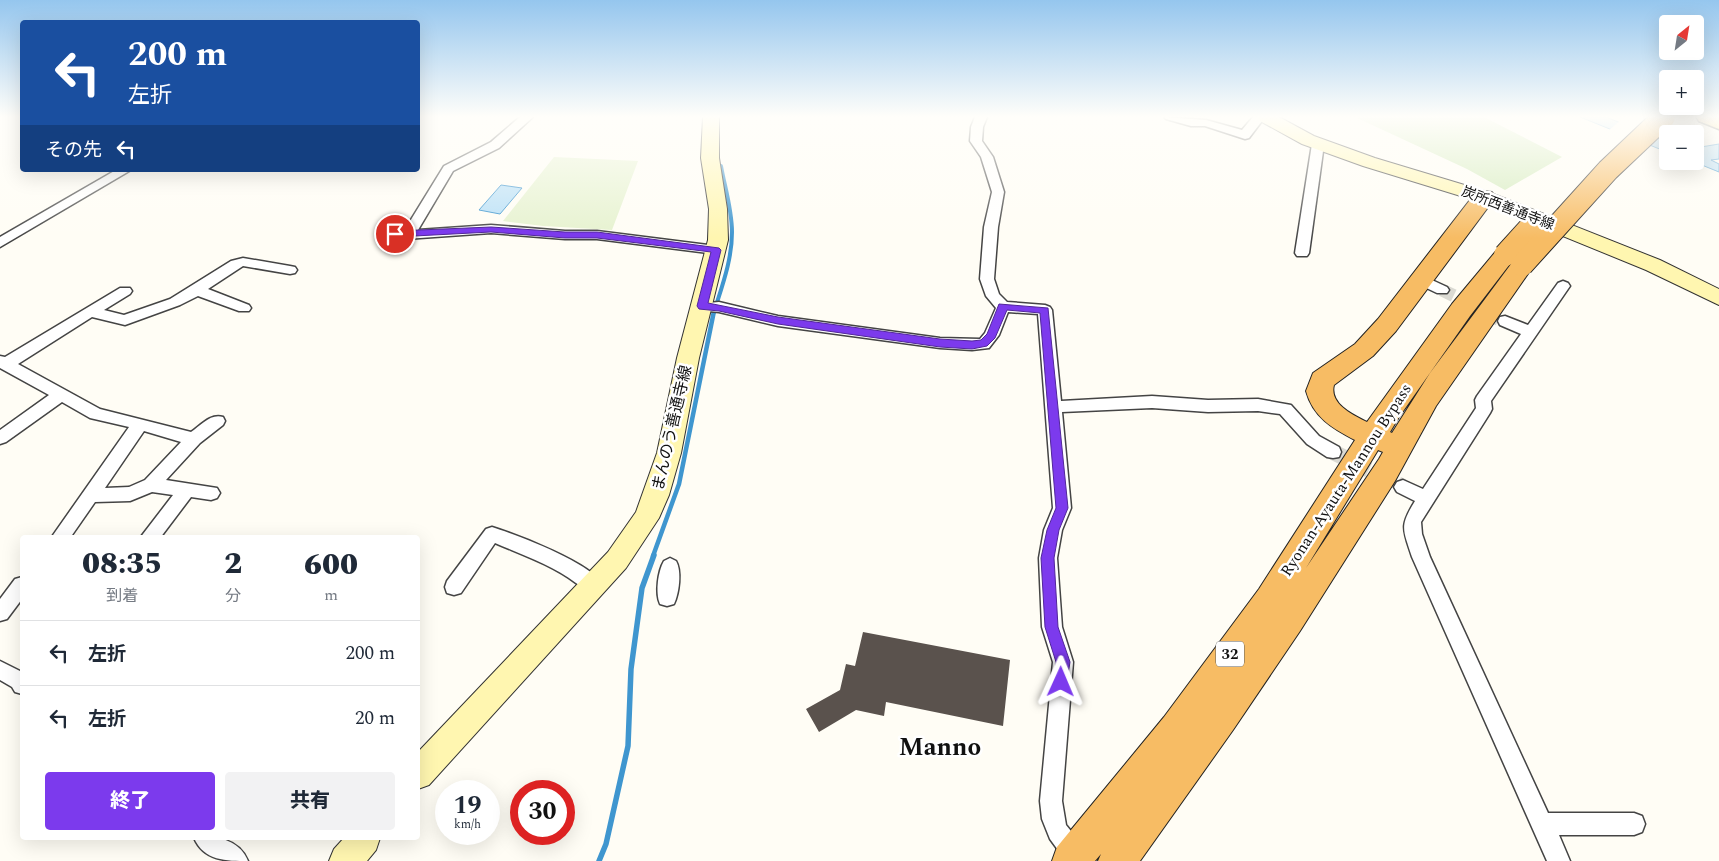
<!DOCTYPE html>
<html lang="ja">
<meta charset="utf-8">
<style>
body{margin:0;font-family:Spectral,"Noto Sans JP",serif;background:#f2f2f3;color:#1f2937;height:100vh;display:flex;flex-direction:column;font-size:19px;white-space:nowrap}
*{box-sizing:border-box;margin:0}
p{font-size:16px;color:#747a83}
.icon{flex:none;width:28px;height:28px;fill:none;stroke:currentColor;stroke-width:2;stroke-linecap:round;stroke-linejoin:round}
.map{position:relative;flex:1;overflow:hidden}
.side{position:absolute;left:20px;top:535px;width:400px;height:305px;display:flex;flex-direction:column;background:#fff;border-radius:5px;box-shadow:0 5px 20px #0002}
.side>*{flex:none}
.hud{position:absolute;left:20px;top:20px;width:400px;height:152px;border-radius:5px;box-shadow:0 5px 20px #0002;background:#1a4fa0;color:#fff;overflow:hidden}
.needle{width:32px;rotate:30deg}
.buttons{position:absolute;left:1659px;top:15px;display:grid;gap:10px}
.buttons a{display:grid;place-items:center;width:45px;height:45px;border-radius:5px;background:#fff;box-shadow:0 5px 20px #0002;font-size:25px}
.speed{position:absolute;left:435px;top:780px;display:flex;gap:10px;font-size:25px;font-weight:700;text-align:center}
.speed>*{display:grid;place-content:center;width:65px;height:65px;border-radius:50%;background:#fff;box-shadow:0 5px 20px #0002;line-height:1}
.speed small{font-size:12px;font-weight:400}
.speed .limit{border:8px solid #d22;background:#fff;color:#111}
.pin{position:absolute;display:grid;place-items:center;width:42px;height:42px;color:#fff;margin:-21px;border:2px solid #fff;border-radius:50%;box-shadow:0 1px 5px #0007}
.me{position:absolute;width:55px;margin:-28px;rotate:1deg;stroke-linejoin:round;filter:drop-shadow(0 0 4px #0008)}
.turn{display:flex;align-items:center;gap:18px;height:105px;padding:0 25px;font-size:22px}
.turn .icon{width:65px;height:65px;stroke-width:2.5}
.turn b{display:block;font-size:35px;line-height:42px}
.then{display:flex;align-items:center;height:48px;padding:0 25px;background:#0003;gap:10px;font-size:19px}
.eta{display:flex;justify-content:space-evenly;align-items:center;height:85px;text-align:center}
.eta b{font-size:30px;font-weight:800;line-height:35px}
.primary-button{display:flex;gap:10px;margin-top:auto;padding:10px 25px}
.primary-button a{flex:1;height:58px;border-radius:5px;background:#7c3aed;color:#fff;font-size:20px;font-weight:800;line-height:58px;text-align:center}
.primary-button a+a{background:#f2f2f3;color:#1f2937}
ul{padding:0;list-style:none}
li{display:flex;align-items:center;gap:15px;height:65px;padding:0 25px;border-top:1px solid #e0e1e3}
li div{flex:1}
li b{display:block;font-size:19px}
li em{font-style:normal}
.map>svg:first-child{display:block}
</style>
<div class="map">
<svg width="1719" height="861" viewBox="0 0 1719 861">
<rect width="100%" height="100%" fill="#fffdf5"/>
<!-- green -->
<path fill="#d5ebbd" d="M1355,117H1484L1562,157L1505,190L1467,169Z"/>
<!-- pitch -->
<path fill="#e6f2cf" d="M554,157L638,161L612,230L543,226L503,221Z"/>
<!-- water -->
<g fill="#b9e0f7" stroke="#3f96cf">
<path d="M1580,117H1606L1667,142V152Z"/>
<path d="M1719,144V159L1711,160L1719,164V172L1692,161H1695V148Z"/>
<path d="M501,185L522,188L500,214L479,210Z"/>
</g>
<!-- pier -->
<path fill="#fffdf5" d="M1621,120L1660,137L1648,147L1608,131Z"/>
<g fill="none" stroke-linecap="round" stroke-linejoin="round">
<!-- stream-far2 -->
<path stroke="#3f96cf" stroke-width="4" d="M714,312C722,286 732,260 732,232C732,210 725,188 721,166"/>
<!-- stream-far1 -->
<path stroke="#3f96cf" stroke-width="4.5" d="M653,556L679,484L714,311"/>
<!-- stream -->
<path stroke="#3f96cf" stroke-width="5.5" d="M599,861L606,844L628,746L631,669L642,588L654,555"/>
</g>
<!-- building -->
<path fill="#5a524d" d="M863,632L1010,660L1003,726L886,702L884,716L856,710L819,732L806,709L840,690L846,664L855,666Z"/>
<g fill="none" stroke-linecap="round" stroke-linejoin="round">
<!-- minor-tunnel-far1 -->
<path stroke="#dbdad3" stroke-width="13" stroke-dasharray="13 6" stroke-linecap="butt" d="M1442,290L1487,312"/>
<!-- minor-tunnel -->
<g stroke="#dbdad3" stroke-width="16" stroke-dasharray="16 8" stroke-linecap="butt">
<path d="M1485,311L1505,321"/>
<path d="M1333,452L1403,487"/>
</g>
<defs>
<g id="minor">
<path d="M520,117H533L499,148L453,171L418,230L491,225L565,231H597L716,246L721,247L723,250L721,253L716,254L597,239H565L491,233L406,239L385,235L383,232L385,229L390,228L404,231L444,166L491,142Z"/>
<path d="M975,117H987L983,127L982,141L993,157L1004,192L998,227L994,279L999,294L1007,302L1045,305L1050,307L1052,310L1061,401L1152,396L1208,400L1258,399L1291,405L1319,436L1339,447L1341,452L1339,457L1333,458L1327,457L1307,444L1280,414L1258,411L1208,412L1152,408L1062,412L1071,508L1062,530L1057,558L1062,627L1073,662L1062,801L1066,825L1084,847L1087,855L1085,861H1066L1050,839L1042,819L1040,801L1053,662L1042,627L1039,558L1044,530L1053,508L1038,314L1008,312L999,335L989,348L972,350L940,348L778,326L719,312L697,310L695,307L697,304L719,302L778,316L940,338L980,339L985,333L996,308L986,296L980,279L984,227L992,192L981,157L970,141L971,127Z"/>
<path d="M1164,117L1206,120L1242,130L1253,117H1265L1249,138L1245,139L1205,126H1191L1166,119Z"/>
<path d="M1318,140L1324,144L1309,253L1307,256H1297L1295,253L1312,144Z"/>
<path d="M116,170H131L0,247V237Z"/>
<path d="M243,258L290,266L295,267L297,270L295,273L290,274L243,266L208,289L249,305L251,308L249,311H239L198,296L180,305L125,325L92,317L18,364L100,409L191,432C201,425 211,413 223,417L225,421L223,425L200,443L166,480L217,488L220,493L217,498L211,500L191,497L160,538H140L173,495L152,492L130,501L95,502L70,538H51L129,427L90,418L62,402L6,442L0,444V430L49,395L0,368V356L5,357L120,288H130L132,291L130,294L104,310L124,315L170,299L231,261ZM144,431L181,442L145,480L129,487L105,488Z"/>
<path d="M1421,275L1447,287L1449,290L1447,293H1437L1416,283L1414,280L1416,277Z"/>
<path d="M1563,281L1568,283L1570,286L1491,401L1492,409L1490,413L1421,522L1422,534L1430,557L1548,813H1634L1642,816L1645,824L1642,832L1634,835H1559L1570,861H1547L1412,557C1403,529 1399,527 1415,501L1397,492L1394,487L1397,482L1403,480L1423,489L1476,408L1475,400L1477,396L1521,334L1500,325L1498,321L1500,317L1505,316L1528,325L1558,283Z"/>
<path d="M492,527C517,535 592,563 603,585L601,591C590,594 585,589 576,583C552,565 523,555 495,543L461,593L454,595L447,593L445,587L447,581L486,529Z"/>
<path d="M670,558L676,561C682,571 679,593 674,604L667,606L660,604C655,593 658,571 664,561Z"/>
<path d="M22,577V599L7,619L0,621V599L15,579Z"/>
<path d="M0,661L22,672V694L15,692L12,687L0,680Z"/>
<path d="M194,838C215,835 239,839 248,861C226,861 204,861 194,838Z"/>
</g>
<g id="secondary">
<path d="M703,117H719V158L727,209L728,240L699,358L681,453L669,495L659,518L626,568L429,785L418,789V752L608,552L636,512L657,453L677,358L708,240L709,209L701,158Z"/>
<path d="M1258,117H1279L1314,136L1375,158L1491,193L1660,260L1719,289V305L1646,270L1477,201L1363,166L1302,144L1260,121Z"/>
<path d="M344,838H380L376,850L367,861H329L334,849Z"/>
</g>
<path id="primary" d="M1697,117H1719V129L1699,121Z"/>
<g id="trunk">
<path d="M1696,117H1717L1714,121L1706,123L1699,121Z"/>
<path d="M1484,191L1492,192L1495,197L1492,202L1396,331L1373,356L1334,385C1329,404 1353,415 1367,422L1452,304L1497,250L1505,248L1513,250L1517,255L1513,260L1470,316L1399,417L1390,432L1392,433L1430,373L1514,260L1522,258L1530,260L1534,265L1436,406L1395,481L1300,631L1233,730L1140,861H1098L1101,854L1095,861H1052L1057,847L1164,717L1259,589L1355,440C1333,429 1313,417 1306,391L1313,373L1355,344L1378,319L1476,192ZM1378,450L1383,452L1379,459L1306,568Z"/>
</g>
</defs>
<!-- minor casing -->
<use href="#minor" stroke="#444" stroke-width="3"/>
<!-- secondary casing -->
<use href="#secondary" stroke="#333" stroke-width="2"/>
<!-- primary casing -->
<use href="#primary" stroke="#222" stroke-width="3"/>
<!-- trunk casing -->
<use href="#trunk" stroke="#222" stroke-width="2"/>
<!-- minor -->
<use href="#minor" fill="#fff" fill-rule="evenodd"/>
<!-- secondary -->
<use href="#secondary" fill="#fff6b0" fill-rule="evenodd"/>
<!-- primary -->
<use href="#primary" fill="#f9d66b" fill-rule="evenodd"/>
<!-- trunk -->
<use href="#trunk" fill="#f7bc64" fill-rule="evenodd"/>
<defs>
<g id="trunk-bridge">
<path d="M1505,255L1534,223"/>
<path d="M1522,265L1608,170L1664,117"/>
</g>
</defs>
<!-- trunk-bridge casing -->
<use href="#trunk-bridge" stroke="#222" stroke-width="24" stroke-linecap="butt"/>
<!-- trunk-bridge -->
<use href="#trunk-bridge" stroke="#f7bc64" stroke-width="22"/>
</g>
<!-- sky -->
<linearGradient id="sky" x2="0" y2="1"><stop stop-color="#95c6ee"/><stop offset="0.49" stop-color="#fffefa"/><stop offset="1" stop-color="#fffefa" stop-opacity="0"/></linearGradient>
<rect width="1719" height="238" fill="url(#sky)"/>
<!-- route -->
<path fill="#7c3aed" stroke="#51269a" d="M491,227L565,232H597L719,248L721,250L708,303L778,317L940,339L972,341L981,340L987,334L999,304L1048,308L1068,508L1059,530L1054,558L1058,627L1070,662L1066,687L1061,689L1056,687L1054,682L1056,662L1045,627L1041,558L1047,530L1056,508L1040,313L1007,310L995,338L987,346L972,349L940,347L778,324L719,311L699,309L697,306L711,252L597,238H565L491,232L395,237L391,234L395,231Z"/>
<g text-anchor="middle" dominant-baseline="central" stroke-width="5" stroke-linejoin="round" paint-order="stroke">
<!-- far-street labels -->
<g font-size="14" fill="#111" stroke="#fff">
<text transform="translate(1508 208) rotate(21)">炭所西善通寺線</text>
</g>
<!-- shield labels -->
<rect fill="#fff" stroke="#585858" stroke-width="1" x="1216" y="641.5" width="28" height="25" rx="4"/>
<g font-size="15" font-weight="bold" fill="#111">
<text x="1230" y="654">32</text>
</g>
<!-- street labels -->
<g font-size="16" fill="#111" stroke="#fff">
<text transform="translate(672 428) rotate(-77)">まんのう善通寺線</text>
<text transform="translate(1346 480) rotate(-57)">Ryonan-Ayauta-Mannou Bypass</text>
</g>
<!-- near-district labels -->
<g font-size="25" font-weight="bold" fill="#111" stroke="#fff">
<text x="940" y="748">Manno</text>
</g>
</g>
</svg>
<div class="buttons">
<a><svg class="needle" viewBox="-14 -14 28 28"><path d="M0-13l5 13h-10z" fill="#e53935"/><path d="M0 13l5-13h-10z" fill="#747a83"/></svg></a>
<a>+</a>
<a>−</a>
</div>
<div class="speed"><div>19<small>km/h</small></div><div class="limit">30</div></div>
<div class="pin" style="left:395px;top:234px;background:#d93025"><svg class="icon" aria-label="arrive" viewBox="0 0 24 24"><path d="M6 21V4h12l-3 4 3 4H6"/></svg></div>
<svg class="me" style="left:1061px;top:682px" viewBox="-20 -20 40 40"><path d="M0-17L14 15 0 8-14 15z" fill="#7c3aed" stroke="#fff" stroke-width="4"/></svg>
<div class="hud">
<div class="turn"><svg class="icon" aria-label="left" viewBox="0 0 24 24"><path d="M17 20v-9H6M10 6l-5 5 5 5"/></svg><div><b>200 m</b>左折</div></div>
<div class="then">その先<svg class="icon" aria-label="left" viewBox="0 0 24 24"><path d="M17 20v-9H6M10 6l-5 5 5 5"/></svg></div>
</div>
<section class="side">
<div class="eta">
<div><b>08:35</b><p>到着</p></div>
<div><b>2</b><p>分</p></div>
<div><b>600</b><p>m</p></div>
</div>
<ul>
<li><svg class="icon" aria-label="left" viewBox="0 0 24 24"><path d="M17 20v-9H6M10 6l-5 5 5 5"/></svg><div><b>左折</b></div><em>200 m</em></li>
<li><svg class="icon" aria-label="left" viewBox="0 0 24 24"><path d="M17 20v-9H6M10 6l-5 5 5 5"/></svg><div><b>左折</b></div><em>20 m</em></li>
</ul>
<div class="primary-button"><a>終了</a><a>共有</a></div>
</section>
</div>
